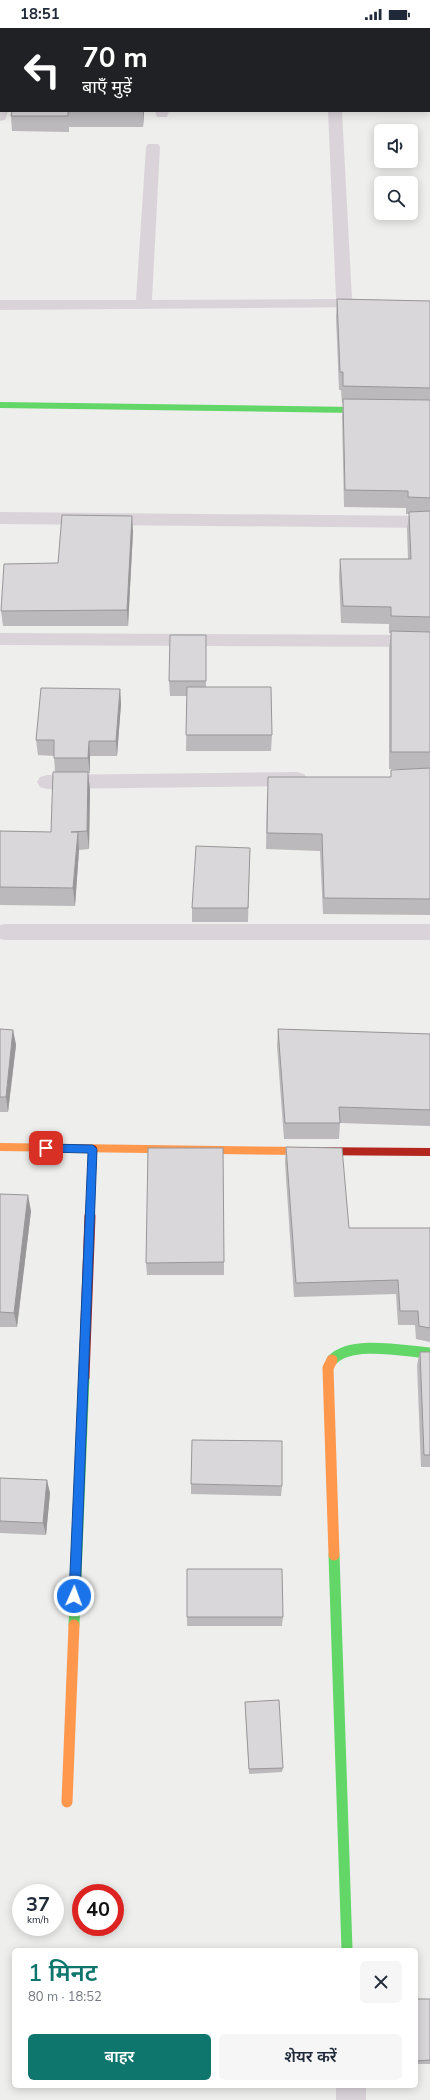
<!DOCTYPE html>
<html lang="hi">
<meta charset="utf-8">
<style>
body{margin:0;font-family:"Nunito Sans","Noto Sans Devanagari",sans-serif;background:#f6f6f7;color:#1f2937;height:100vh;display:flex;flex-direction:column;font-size:15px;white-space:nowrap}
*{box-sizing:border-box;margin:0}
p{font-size:13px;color:#747a83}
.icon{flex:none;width:22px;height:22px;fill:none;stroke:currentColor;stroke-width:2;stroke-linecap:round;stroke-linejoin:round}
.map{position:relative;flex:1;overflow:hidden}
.panel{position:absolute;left:12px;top:1920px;width:406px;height:140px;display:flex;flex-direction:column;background:#fff;border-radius:6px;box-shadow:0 2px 10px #0003}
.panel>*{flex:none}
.banner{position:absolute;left:0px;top:0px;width:430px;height:84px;box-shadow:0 2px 10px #0003;background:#202124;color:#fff;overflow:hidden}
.fabs{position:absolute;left:374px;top:96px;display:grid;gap:8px}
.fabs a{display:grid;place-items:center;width:44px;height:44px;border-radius:6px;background:#fff;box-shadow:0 2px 10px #0003;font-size:20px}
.speed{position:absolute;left:12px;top:1856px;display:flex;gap:8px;font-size:20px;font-weight:700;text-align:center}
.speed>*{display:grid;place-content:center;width:52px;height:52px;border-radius:50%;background:#fff;box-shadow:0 2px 10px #0003;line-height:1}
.speed small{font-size:10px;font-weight:400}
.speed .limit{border:6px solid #d22;background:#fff;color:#111}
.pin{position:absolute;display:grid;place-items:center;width:34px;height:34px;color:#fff;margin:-17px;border-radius:8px;box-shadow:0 2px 6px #0006}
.me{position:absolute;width:44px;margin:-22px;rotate:2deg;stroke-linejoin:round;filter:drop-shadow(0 0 3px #0008)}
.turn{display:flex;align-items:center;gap:14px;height:84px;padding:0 16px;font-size:18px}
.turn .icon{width:52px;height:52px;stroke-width:2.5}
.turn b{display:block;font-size:28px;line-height:34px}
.round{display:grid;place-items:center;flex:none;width:42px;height:42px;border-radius:6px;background:#f6f6f7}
.summary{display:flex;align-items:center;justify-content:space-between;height:68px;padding:0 16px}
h1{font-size:24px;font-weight:600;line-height:30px;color:#0f766e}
.primary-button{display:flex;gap:8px;margin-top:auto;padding:8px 16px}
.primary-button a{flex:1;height:46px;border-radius:6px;background:#0f766e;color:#fff;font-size:16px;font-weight:600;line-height:46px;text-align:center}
.primary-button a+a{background:#f6f6f7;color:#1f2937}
.status{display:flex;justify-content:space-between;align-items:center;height:28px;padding:0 20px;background:#fff;direction:ltr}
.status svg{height:11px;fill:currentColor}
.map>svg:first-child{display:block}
</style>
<div class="status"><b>18:51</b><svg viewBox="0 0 49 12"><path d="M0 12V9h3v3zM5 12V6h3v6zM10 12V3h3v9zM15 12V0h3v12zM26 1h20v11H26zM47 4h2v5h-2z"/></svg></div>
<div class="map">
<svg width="430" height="2072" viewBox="0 0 430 2072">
<rect width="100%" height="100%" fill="#eeeeed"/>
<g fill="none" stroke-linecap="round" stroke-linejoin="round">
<!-- street -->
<g fill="#dad4da" fill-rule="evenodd">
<rect x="6" y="0" width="14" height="1"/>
<rect x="325" y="0" width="14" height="1"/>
<path d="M0,79L1,83H8L5,92L0,93Z"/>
<path d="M155,83H169L167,89H157Z"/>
<path d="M328,83H342L352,271L365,273L367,276L365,279L0,282V272H136L146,119L148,116H158L160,119L152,272L336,271Z"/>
<path d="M0,484L430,488V500L0,496Z"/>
<path d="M0,605L430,607V619L0,617Z"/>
<path d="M297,744L304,746L307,751L304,756L297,758L47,761L40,759L37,754L40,749L47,747Z"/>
<path d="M5,896H430V912H5L0,911V897Z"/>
<rect x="336" y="2058" width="30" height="14"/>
</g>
<!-- fast-far1 -->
<path stroke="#63d668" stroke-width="6" d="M0,377L355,382"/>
<!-- fast -->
<g stroke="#63d668" stroke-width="11">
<path d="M332,1332C352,1312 403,1323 430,1325"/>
<path d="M334,1527L347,1922"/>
<path d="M74,1597L84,1349"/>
</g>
<!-- slow-far1 -->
<path stroke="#ff974d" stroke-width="8" d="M0,1119L301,1123"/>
<!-- slow -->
<g stroke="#ff974d" stroke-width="11">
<path d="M332,1332L328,1340L334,1527"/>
<path d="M67,1774L74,1597"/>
</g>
<!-- jam-far2 -->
<path stroke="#b3261e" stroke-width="6" d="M355,382L430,383"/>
<!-- jam-far1 -->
<g stroke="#b3261e" stroke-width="8">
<path d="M301,1123L430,1124"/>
<path d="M90,1189L93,1121"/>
</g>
<!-- jam -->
<path stroke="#b3261e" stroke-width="11" d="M84,1349L90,1188"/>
</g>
<!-- wall -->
<g fill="#bbb9bb">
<path d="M12,83H144L143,99H69V104L12,103L11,88Z"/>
<path d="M337,271L430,273V887L323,886L320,823L266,821L267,765L391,749V742L406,741H389V620L391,605H389V596L341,595L339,548L340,531H408L407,501L409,486H406V480L344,479L342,388L343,375H342L341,362H339L336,289Z"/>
<path d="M133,503L128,598H3L1,583L58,535Z"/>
<path d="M206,607V659L272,707L271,723H186L187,668H170L169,653Z"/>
<path d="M120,661L121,676L117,728H90V745H88L90,762L89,821L79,822L75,878L0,877V803L51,804L55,744L54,728L38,727L36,712Z"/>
<path d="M250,820L248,894H192V880Z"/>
<path d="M0,1001L13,1002L16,1017L8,1084H0Z"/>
<path d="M278,1001L430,1006V1098L340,1095L339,1111H284L277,1018Z"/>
<path d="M286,1119L349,1200H430V1314L416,1311L415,1297H398L396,1266L294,1269L285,1134Z"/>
<path d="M0,1166L31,1183L17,1299H0Z"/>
<path d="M224,1234V1247H147L146,1235Z"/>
<path d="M420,1324H430V1439H421L417,1337Z"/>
<path d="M0,1450L50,1465L46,1507L0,1505Z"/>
<path d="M191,1456L282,1458L281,1468L191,1466Z"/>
<path d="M187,1589H283L282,1598H187Z"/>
<path d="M245,1674L283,1740L282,1744L249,1746L245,1679Z"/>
<rect x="416" y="1971" width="14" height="65"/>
</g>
<!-- shaded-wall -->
<g fill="#989698">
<path d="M1,0H3V1H1V22L0,31V7Z"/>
<path d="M143,83H144L143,99Z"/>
<path d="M132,488L133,503L128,598L127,582Z"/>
<path d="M120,661L121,676L117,728L116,713Z"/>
<path d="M89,713L90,728V745L88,730Z"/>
<path d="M88,744L90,762L89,821L87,803Z"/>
<path d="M78,804L79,822L75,878L73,860Z"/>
<path d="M13,1002L16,1017L8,1084L6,1069Z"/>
<path d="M28,1167L31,1183L17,1299L14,1285Z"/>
<path d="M47,1452L50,1465L46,1507L43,1495Z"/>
</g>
<!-- building -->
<g fill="#d9d7d9" stroke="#989698">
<rect x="80" y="0" width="170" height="1"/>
<path d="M12,83H68V88H11Z"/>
<path d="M337,271L430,273V360L343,358V344H340Z"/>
<path d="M343,371L430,372V470L408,469V463L345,462Z"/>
<path d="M430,483V589L391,588V579L343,578L340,531H411L409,484Z"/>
<path d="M62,487L132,488L127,582L1,583L4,536L58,535Z"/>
<path d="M391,603L430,604V724H391Z"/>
<path d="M170,607H206V653H169Z"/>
<path d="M187,659H271L272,707H186Z"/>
<path d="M41,660L120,661L116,713H89L88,730H54V712H36Z"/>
<path d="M430,740V871L324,870L322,806L267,805L268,749H391V742Z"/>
<path d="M53,744H88L87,803L71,804H78L73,860L0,859V803L51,804Z"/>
<path d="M196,818L250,820L248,880H192Z"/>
<path d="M0,1001L13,1002L6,1069H0Z"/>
<path d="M278,1001L430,1006V1082L339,1079L340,1095H285Z"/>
<path d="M286,1119L342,1120L349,1200H430V1300L419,1298L418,1283H400L398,1252L296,1255Z"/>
<path d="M148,1120H223L224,1234L146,1235Z"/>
<path d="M0,1166L28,1167L14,1285L0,1284Z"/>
<path d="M420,1324H430V1427H424Z"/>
<path d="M192,1412L282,1413V1458L191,1456Z"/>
<path d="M0,1450L47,1452L43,1495L0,1493Z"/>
<path d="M187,1541H282L283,1589H187Z"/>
<path d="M279,1672L283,1740L249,1741L245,1674Z"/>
<path d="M416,1971H430V2032L416,2033Z"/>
</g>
<!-- route -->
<path fill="#1a73e8" stroke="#114b97" d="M46,1116L93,1117L97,1121L80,1568L78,1572L74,1573L70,1572L69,1568L88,1125L46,1124L42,1120Z"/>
</svg>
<div class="fabs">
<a><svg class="icon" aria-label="sound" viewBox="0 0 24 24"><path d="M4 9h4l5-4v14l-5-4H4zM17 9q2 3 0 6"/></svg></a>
<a><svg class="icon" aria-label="search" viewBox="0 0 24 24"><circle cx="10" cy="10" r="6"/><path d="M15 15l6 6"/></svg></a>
</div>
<div class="speed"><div>37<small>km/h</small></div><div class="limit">40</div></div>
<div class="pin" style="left:46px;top:1120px;background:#d93025"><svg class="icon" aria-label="arrive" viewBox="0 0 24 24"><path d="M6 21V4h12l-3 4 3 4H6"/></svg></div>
<svg class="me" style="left:74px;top:1568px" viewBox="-20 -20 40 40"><circle r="17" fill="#1a73e8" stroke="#fff" stroke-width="3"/><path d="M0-11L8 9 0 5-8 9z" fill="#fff"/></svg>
<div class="banner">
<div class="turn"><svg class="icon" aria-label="left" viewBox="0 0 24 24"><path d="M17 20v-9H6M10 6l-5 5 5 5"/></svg><div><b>70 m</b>बाएँ मुड़ें</div></div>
</div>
<section class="panel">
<div class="summary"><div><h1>1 मिनट</h1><p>80 m · 18:52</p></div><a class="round"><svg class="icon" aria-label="close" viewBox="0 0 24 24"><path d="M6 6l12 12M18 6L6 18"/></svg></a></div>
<div class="primary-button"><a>बाहर</a><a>शेयर करें</a></div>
</section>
</div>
